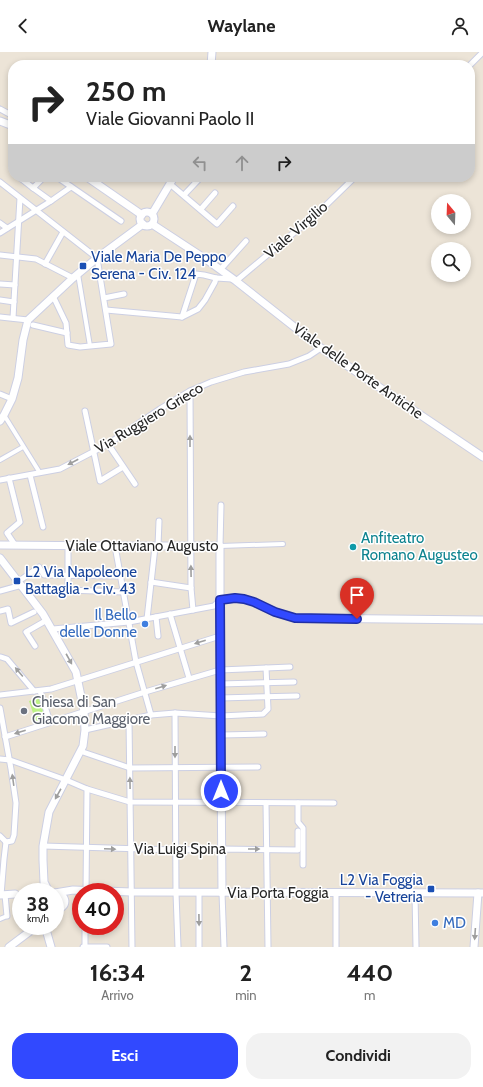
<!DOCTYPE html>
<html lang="it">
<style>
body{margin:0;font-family:Cabin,sans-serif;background:#f2f2f2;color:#222;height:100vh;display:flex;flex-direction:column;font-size:15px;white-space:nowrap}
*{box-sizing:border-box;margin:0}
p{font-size:13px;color:#767676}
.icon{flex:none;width:22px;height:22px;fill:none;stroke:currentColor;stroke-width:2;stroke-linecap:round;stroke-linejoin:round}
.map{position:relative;height:895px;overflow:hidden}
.drawer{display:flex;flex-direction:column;background:#fff;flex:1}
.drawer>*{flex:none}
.guide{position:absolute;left:8px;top:8px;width:467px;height:122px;border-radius:16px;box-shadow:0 2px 6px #0003;background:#fff;color:#222;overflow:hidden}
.needle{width:26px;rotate:341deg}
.buttons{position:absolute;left:431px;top:142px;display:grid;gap:8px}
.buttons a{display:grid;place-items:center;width:40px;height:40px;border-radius:50%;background:#fff;box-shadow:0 2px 6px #0003;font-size:20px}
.speed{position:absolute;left:12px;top:831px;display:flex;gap:8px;font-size:20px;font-weight:700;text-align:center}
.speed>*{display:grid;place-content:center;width:52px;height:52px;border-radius:50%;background:#fff;box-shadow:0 2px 6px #0003;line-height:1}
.speed small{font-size:10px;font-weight:400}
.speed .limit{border:6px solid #d22;background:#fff;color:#111}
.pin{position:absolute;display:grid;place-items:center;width:34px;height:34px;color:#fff;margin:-41px -17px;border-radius:50% 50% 50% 0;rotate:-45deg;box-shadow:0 0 4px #0007}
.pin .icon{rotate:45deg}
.me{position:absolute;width:44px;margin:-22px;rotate:0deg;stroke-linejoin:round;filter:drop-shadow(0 0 3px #0008)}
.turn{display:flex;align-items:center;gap:14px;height:84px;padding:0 12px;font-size:18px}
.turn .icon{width:52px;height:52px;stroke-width:2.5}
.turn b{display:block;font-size:28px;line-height:34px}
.lanes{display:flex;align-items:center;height:38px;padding:0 12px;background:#0003;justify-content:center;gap:20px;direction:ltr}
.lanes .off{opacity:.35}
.eta{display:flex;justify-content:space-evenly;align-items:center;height:68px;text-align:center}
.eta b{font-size:24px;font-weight:800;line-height:28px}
.button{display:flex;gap:8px;margin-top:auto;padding:8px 12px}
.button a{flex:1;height:46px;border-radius:16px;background:#3149ff;color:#fff;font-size:16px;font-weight:800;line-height:46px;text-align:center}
.button a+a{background:#f2f2f2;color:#222}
header{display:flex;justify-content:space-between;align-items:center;height:52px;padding:0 12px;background:#fff;font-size:18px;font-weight:800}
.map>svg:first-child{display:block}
</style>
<header><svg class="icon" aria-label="back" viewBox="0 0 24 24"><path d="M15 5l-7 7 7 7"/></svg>Waylane<svg class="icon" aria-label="person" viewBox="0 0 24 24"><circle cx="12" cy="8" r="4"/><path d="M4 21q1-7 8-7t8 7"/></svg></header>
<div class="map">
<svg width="483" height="895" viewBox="0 0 483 895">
<rect width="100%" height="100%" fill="#ece4d7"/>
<!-- pitch -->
<path fill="#bdf286" d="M40,645L47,666L36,670L29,649Z"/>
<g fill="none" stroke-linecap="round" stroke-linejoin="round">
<defs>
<g id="pedestrian">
<path d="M78,222L90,294"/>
<path d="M4,363L40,421"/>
<path d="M0,408L23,395"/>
<path d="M220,494L283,492"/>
<path d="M0,867L7,864"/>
</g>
<g id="minor">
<path d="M470,13L483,0"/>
<path d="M0,57L13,64"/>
<path d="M19,125L33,136"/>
<path d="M57,125L121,169"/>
<path d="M0,130L97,206L111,292L80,295L68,293L66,271L53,244"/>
<path d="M170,132L217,172L233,154"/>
<path d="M184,143L201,125"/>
<path d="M51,149L71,135"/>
<path d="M201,157L215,141"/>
<path d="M0,171L7,176"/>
<path d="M0,181L51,149L33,136L44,125"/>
<path d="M0,203L36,207L73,226"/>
<path d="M45,212L63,180"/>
<path d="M220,218L246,189"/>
<path d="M236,229L320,159L355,125"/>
<path d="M0,232L15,233"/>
<path d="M104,246L124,242"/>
<path d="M0,248L14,250"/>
<path d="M106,258L182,265L198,257L205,248L215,230L216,226L232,227"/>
<path d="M0,265L28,268"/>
<path d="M182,265L196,222L204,223L216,226"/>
<path d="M13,266L20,146"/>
<path d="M33,273L67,281"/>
<path d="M190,339L191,536L193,558"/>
<path d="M0,342L12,347"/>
<path d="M85,359L100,429L123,415"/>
<path d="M108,392L135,432"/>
<path d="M30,423L43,475"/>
<path d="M9,426L20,470L7,481L15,493"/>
<path d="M0,428L60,417L108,392L160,357L190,339L211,330L244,320L289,312L309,304L321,296"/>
<path d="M68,494V538L123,540"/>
<path d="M115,494L136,610L151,663"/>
<path d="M158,494L159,469"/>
<path d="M220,494L221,453"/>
<path d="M19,529L39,515L44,523L120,524"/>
<path d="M151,530L191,536"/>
<path d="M0,539L22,533"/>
<path d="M0,559L8,557L11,571L34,560"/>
<path d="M170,562L189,626"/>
<path d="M156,565L158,584"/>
<path d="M147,567L155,495"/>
<path d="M53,577L129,570L214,554L220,548"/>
<path d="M35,594L26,580L47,568"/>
<path d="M1,605L7,607L34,639"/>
<path d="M220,632L294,630"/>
<path d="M40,639L50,670"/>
<path d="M0,643L51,637L220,584"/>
<path d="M220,646L297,644"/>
<path d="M0,656L11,717L16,751L14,783L12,789L6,790"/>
<path d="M175,661L176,841L178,895"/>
<path d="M129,668L132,895"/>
<path d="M85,678L151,663L175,661L221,664L263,662L268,657L266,616"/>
<path d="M221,683L264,682"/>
<path d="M5,685L145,640L220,618L290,615"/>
<path d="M80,699L130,716L258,715"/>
<path d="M0,707L10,708L66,728L87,737L86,840"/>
<path d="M87,737L130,750L334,751"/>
<path d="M266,751L268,895"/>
<path d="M298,751V770L303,776V813"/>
<path d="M0,784L6,790"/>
<path d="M43,794L176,798L222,797L298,798V779"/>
<path d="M199,841V895"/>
<path d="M222,841L224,895"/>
<path d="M336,841V895"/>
<path d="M415,841L416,895"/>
<path d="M1,843L4,807L6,790"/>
<path d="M5,843L7,864"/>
<path d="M83,895H107"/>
<path d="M85,895V874"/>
</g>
<g id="tertiary">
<path d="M211,13L212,0"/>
<path d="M152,162L174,125"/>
<path d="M0,369L4,363L12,347L18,326L23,288L28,268L73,226L97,206L143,172"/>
<path d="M0,493L115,494H220V584L222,841"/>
<path d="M0,843L15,842"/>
<path d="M45,874L51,895"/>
<path d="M474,895L478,841"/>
</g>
<g id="secondary">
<path d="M0,69L13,74"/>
<path d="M87,125L142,163"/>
<circle cx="147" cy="167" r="7"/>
<path d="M152,172L207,208L236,229L321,296L483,405"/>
<path d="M0,506L43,562L76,620L84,659L85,678L83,694L49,760L43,794V808L44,830L49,840"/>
<path d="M220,548L235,546L244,547L254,550L275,560L295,566L483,568"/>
<path d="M55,841L73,838L132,840L483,841"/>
<path d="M55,857C68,857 68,843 56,841"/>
<path d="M9,895L37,874"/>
</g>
</defs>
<!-- pedestrian casing -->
<use href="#pedestrian" stroke="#cccfe3" stroke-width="6"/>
<!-- minor casing -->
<use href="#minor" stroke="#cccfe3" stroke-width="7"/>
<!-- tertiary casing -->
<use href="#tertiary" stroke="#cccfe3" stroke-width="9"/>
<!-- secondary casing -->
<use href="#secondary" stroke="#cccfe3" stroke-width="9"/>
<!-- pedestrian -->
<use href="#pedestrian" stroke="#fff" stroke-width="4"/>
<!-- minor -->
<use href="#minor" stroke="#fff" stroke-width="5"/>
<!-- tertiary -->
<use href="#tertiary" stroke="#fff" stroke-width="7"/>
<!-- secondary -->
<use href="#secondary" stroke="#fff" stroke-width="7"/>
</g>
<!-- one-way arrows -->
<defs><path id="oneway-solid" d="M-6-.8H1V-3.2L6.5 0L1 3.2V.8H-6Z"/></defs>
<g fill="#9e9e9e">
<use href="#oneway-solid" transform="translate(190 389) rotate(-90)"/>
<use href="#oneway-solid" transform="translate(73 410) rotate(152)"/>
<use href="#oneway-solid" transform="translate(191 519) rotate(-91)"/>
<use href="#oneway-solid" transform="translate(200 590) rotate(163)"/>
<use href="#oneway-solid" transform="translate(69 607) rotate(61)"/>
<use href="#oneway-solid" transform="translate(19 620) rotate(-130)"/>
<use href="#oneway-solid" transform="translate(161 635) rotate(-17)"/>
<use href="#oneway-solid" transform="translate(20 680) rotate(162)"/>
<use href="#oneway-solid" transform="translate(175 700) rotate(90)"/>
<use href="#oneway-solid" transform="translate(13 728) rotate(-98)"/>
<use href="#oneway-solid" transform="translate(130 731) rotate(-91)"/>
<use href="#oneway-solid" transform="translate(58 742) rotate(119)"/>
<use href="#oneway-solid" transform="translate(110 797) rotate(2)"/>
<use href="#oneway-solid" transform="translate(254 797)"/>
<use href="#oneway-solid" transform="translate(199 868) rotate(89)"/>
<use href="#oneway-solid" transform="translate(475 882) rotate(94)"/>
</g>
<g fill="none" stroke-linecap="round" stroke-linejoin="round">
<defs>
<path id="route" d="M221,739L220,548L235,546L244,547L254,550L275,560L295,566L357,567"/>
</defs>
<!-- route casing -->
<use href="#route" stroke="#202fa6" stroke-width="10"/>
<!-- route -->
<use href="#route" stroke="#3149ff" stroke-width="7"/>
</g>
<!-- markers -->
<g fill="#1a4fb4" stroke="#fff" stroke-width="1.5">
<rect x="79" y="210" width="8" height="8" rx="2"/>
<rect x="13" y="525" width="8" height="8" rx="2"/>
<rect x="427" y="833" width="8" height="8" rx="2"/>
</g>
<circle fill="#0f9aa8" stroke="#fff" stroke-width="1.5" cx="353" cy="495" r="4"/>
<g fill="#3f7fe0" stroke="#fff" stroke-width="1.5">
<circle cx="145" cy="572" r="4"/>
<circle cx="435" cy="871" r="4"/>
</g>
<circle fill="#6b7280" stroke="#fff" stroke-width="1.5" cx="24" cy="659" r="4"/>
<g text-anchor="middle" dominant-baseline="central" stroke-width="3" stroke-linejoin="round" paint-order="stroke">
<!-- street labels -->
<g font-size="15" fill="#272727" stroke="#fff">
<text transform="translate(296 178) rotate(-41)">Viale Virgilio</text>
<text transform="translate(358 319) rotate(35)">Viale delle Porte Antiche</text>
<text transform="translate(149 366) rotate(-31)">Via Ruggiero Grieco</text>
<text x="142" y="494">Viale Ottaviano Augusto</text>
<text x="180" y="797">Via Luigi Spina</text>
<text x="278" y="841">Via Porta Foggia</text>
</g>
<!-- transit labels -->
<g font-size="15" fill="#164399" stroke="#fff" text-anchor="start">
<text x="91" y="205">Viale Maria De Peppo<tspan x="91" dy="17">Serena - Civ. 124</tspan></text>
<text x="25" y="520">L2 Via Napoleone<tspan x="25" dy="17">Battaglia - Civ. 43</tspan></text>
<text x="423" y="828" text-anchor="end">L2 Via Foggia<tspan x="423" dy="17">- Vetreria</tspan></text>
</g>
<!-- culture labels -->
<g font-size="15" fill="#0d838f" stroke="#fff" text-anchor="start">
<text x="361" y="486">Anfiteatro<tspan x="361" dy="17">Romano Augusteo</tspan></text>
</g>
<!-- shop labels -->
<g font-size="15" fill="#366cbe" stroke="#fff" text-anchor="end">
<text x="137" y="563">Il Bello<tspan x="137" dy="17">delle Donne</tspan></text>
<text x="443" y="871" text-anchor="start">MD</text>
</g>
<!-- worship labels -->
<g font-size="15" fill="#5b616d" stroke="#fff" text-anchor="start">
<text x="32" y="650">Chiesa di San<tspan x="32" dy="17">Giacomo Maggiore</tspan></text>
</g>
</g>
</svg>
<div class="buttons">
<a><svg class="needle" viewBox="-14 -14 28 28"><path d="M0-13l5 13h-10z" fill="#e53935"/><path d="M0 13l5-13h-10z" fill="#767676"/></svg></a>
<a><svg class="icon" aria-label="search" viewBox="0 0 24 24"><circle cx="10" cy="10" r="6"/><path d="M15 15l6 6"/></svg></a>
</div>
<div class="speed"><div>38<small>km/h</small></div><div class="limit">40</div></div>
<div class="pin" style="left:357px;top:567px;background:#d93025"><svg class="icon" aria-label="arrive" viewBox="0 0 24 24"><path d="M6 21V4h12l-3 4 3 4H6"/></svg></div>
<svg class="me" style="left:221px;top:739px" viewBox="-20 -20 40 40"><circle r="17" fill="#3149ff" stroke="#fff" stroke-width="3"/><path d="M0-11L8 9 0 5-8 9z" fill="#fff"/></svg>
<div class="guide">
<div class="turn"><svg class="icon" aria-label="right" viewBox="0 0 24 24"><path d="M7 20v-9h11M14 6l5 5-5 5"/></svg><div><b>250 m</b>Viale Giovanni Paolo II</div></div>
<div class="lanes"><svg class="icon off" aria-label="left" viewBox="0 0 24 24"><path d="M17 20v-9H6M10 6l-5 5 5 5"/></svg><svg class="icon off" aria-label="ahead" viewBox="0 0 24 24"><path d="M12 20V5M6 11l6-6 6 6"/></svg><svg class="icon" aria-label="right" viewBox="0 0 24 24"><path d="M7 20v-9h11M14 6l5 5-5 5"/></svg></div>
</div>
</div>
<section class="drawer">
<div class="eta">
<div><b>16:34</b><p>Arrivo</p></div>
<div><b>2</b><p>min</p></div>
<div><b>440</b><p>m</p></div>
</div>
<div class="button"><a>Esci</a><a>Condividi</a></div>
</section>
